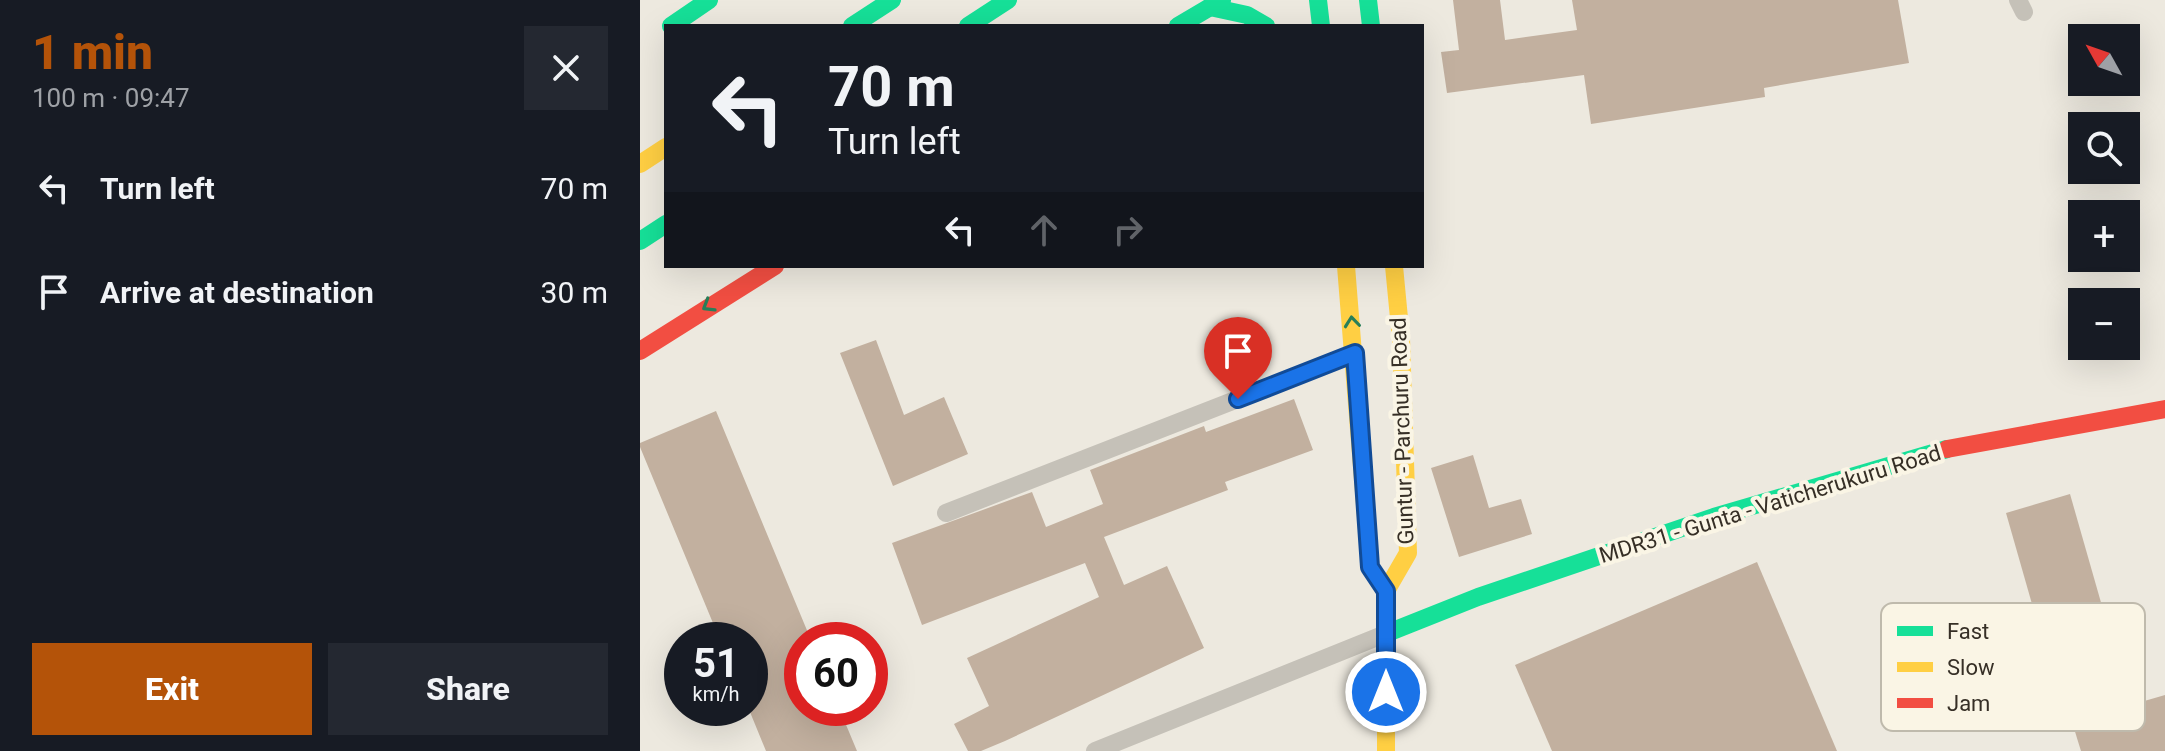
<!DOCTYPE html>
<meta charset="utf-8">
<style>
body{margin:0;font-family:Roboto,sans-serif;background:#242831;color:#f1f3f6;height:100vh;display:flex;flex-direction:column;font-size:30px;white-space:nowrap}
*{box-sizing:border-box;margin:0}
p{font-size:26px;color:#9ea1a6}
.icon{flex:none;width:44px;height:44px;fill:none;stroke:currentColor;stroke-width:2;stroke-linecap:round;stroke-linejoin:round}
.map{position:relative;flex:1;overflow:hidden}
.drawer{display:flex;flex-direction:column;background:#171b24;width:640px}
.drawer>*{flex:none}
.hud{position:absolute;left:24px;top:24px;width:760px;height:244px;border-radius:0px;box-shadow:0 8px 32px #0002;background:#171b24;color:#f1f3f6;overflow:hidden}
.needle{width:52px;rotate:310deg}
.fabs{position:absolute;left:1428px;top:24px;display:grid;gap:16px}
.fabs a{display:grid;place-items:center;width:72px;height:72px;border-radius:0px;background:#171b24;box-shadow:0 8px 32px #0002;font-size:40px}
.speed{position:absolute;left:24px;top:622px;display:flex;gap:16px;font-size:40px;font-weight:700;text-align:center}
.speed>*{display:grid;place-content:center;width:104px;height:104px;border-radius:50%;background:#171b24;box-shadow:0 8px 32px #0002;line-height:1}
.speed small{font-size:20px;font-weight:400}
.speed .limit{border:12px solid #d22;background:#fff;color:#111}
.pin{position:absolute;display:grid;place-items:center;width:68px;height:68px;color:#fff;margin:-82px -34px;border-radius:50% 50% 50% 0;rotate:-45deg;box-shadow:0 0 8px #0007}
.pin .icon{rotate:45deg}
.me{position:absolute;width:88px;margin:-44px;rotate:0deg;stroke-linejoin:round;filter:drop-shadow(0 0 6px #0008)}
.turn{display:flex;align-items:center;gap:28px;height:168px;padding:0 32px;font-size:36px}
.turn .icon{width:104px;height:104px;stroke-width:2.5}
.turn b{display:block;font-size:56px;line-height:68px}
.lanes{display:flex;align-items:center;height:76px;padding:0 32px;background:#0003;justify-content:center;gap:40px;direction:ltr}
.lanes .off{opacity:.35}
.round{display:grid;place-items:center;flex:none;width:84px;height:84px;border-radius:0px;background:#242831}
.head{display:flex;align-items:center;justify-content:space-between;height:136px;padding:0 32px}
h1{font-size:48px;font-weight:800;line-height:60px;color:#b45309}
.action{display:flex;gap:16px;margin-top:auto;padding:16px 32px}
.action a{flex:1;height:92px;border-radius:0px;background:#b45309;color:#fff;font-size:32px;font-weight:800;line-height:92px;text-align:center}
.action a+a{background:#242831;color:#f1f3f6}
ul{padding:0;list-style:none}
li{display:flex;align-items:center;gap:24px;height:104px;padding:0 32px}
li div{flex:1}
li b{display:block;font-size:30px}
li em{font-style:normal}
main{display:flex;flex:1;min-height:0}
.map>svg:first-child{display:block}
</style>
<main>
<section class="drawer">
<div class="head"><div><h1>1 min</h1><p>100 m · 09:47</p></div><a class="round"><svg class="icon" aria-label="close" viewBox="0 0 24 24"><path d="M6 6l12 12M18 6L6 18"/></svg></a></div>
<ul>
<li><svg class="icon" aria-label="left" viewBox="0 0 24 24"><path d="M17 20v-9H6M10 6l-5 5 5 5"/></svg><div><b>Turn left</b></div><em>70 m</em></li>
<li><svg class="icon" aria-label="arrive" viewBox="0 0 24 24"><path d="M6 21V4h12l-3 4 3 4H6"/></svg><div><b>Arrive at destination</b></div><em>30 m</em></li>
</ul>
<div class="action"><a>Exit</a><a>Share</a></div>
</section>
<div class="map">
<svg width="1525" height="751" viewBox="0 0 1525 751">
<rect width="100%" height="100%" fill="#ede9df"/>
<!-- building -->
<g fill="#c2b09f">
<path d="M813,0H860L865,40L937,30L932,0H1258L1269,63L1124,88L1125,97L951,124L944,75L807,93L801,52L819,50Z"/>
<path d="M236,340L264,415L304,397L328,454L253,486L200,353Z"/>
<path d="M654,399L673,450L585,482L588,490L464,537L484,585L527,566L564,648L365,741L341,751H328L314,724L349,706L327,658L459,597L445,563L282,625L252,543L392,492L406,527L463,504L450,470L564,426L566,432Z"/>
<path d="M76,411L171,640H162V708H199L217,751H126L110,712V640H80L0,447V443Z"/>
<path d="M833,455L849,508L881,499L892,534L819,557L791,468Z"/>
<path d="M1430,494L1468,627L1404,646L1366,513Z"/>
<path d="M1117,562L1197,751H912L875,665Z"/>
<path d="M1525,695V751H1441L1432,722Z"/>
</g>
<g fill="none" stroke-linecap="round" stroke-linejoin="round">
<!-- lane -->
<g stroke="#c5c1b8" stroke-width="18">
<path d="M1378,0L1384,12"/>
<path d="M306,513L713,354"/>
<path d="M455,751L745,634"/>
</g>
<!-- fast -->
<g stroke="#16e098" stroke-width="18">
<path d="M678,0L681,26"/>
<path d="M728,0L731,26"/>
<path d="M570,7L607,15L626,26"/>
<path d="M31,26L69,0"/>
<path d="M212,26L252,0"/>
<path d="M328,26L368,0"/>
<path d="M538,26L582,0"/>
<path d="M0,241L26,224"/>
<path d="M745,634L838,597L1074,517L1307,449"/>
</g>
<!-- slow -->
<g stroke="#ffcf43" stroke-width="18">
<path d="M0,164L26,147"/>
<path d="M706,266L730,567L746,591V751"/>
<path d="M746,591L768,553L761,339L754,266"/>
</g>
<!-- jam -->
<g stroke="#f24e42" stroke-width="18">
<path d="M0,351L135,266"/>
<path d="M1307,449L1525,409"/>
</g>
</g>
<!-- one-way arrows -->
<defs><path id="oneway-chevron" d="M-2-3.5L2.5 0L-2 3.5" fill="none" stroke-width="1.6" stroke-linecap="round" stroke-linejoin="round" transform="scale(2)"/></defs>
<g stroke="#287f59">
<use href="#oneway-chevron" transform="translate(68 306) rotate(149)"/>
<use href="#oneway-chevron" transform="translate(712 322) rotate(-96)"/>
</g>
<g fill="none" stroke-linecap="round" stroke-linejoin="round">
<defs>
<path id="route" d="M598,399L715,353L730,567L746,591V692"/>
</defs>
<!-- route casing -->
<use href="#route" stroke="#114b97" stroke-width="20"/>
<!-- route -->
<use href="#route" stroke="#1a73e8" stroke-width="14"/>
</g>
<g text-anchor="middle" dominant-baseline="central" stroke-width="8" stroke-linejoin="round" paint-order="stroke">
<!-- street labels -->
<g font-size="22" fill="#362f26" stroke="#faf5e5">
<text transform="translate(762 431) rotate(-92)">Guntur - Parchuru Road</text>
<text transform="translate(1130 504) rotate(-17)">MDR31 - Gunta - Vaticherukuru Road</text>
</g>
</g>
<!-- legend -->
<rect x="1241" y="603" width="264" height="128" rx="12" fill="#faf5e5" stroke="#bfbaac" stroke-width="2"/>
<rect x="1257" y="626" width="36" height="10" fill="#16e098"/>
<rect x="1257" y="662" width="36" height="10" fill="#ffcf43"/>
<rect x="1257" y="698" width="36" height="10" fill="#f24e42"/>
<g font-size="22" fill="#362f26">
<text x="1307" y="639">Fast</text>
<text x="1307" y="675">Slow</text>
<text x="1307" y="711">Jam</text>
</g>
</svg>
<div class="fabs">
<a><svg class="needle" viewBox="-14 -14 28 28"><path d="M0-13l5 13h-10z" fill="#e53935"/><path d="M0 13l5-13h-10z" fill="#9ea1a6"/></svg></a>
<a><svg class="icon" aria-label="search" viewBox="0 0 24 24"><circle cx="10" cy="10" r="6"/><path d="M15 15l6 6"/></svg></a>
<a>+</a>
<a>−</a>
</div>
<div class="speed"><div>51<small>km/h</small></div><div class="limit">60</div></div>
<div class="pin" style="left:598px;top:399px;background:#d93025"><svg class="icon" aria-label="arrive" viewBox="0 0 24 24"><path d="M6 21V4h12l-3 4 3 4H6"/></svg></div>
<svg class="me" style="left:746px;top:692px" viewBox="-20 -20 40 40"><circle r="17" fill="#1a73e8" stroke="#fff" stroke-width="3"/><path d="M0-11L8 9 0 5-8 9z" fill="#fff"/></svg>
<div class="hud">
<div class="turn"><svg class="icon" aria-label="left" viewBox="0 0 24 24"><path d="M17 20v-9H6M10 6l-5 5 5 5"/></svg><div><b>70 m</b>Turn left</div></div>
<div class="lanes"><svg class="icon" aria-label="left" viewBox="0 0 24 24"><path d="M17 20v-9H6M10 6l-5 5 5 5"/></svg><svg class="icon off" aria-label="ahead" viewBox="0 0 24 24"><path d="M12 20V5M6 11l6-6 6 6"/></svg><svg class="icon off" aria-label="right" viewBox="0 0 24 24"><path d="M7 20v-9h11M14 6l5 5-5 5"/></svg></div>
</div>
</div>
</main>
